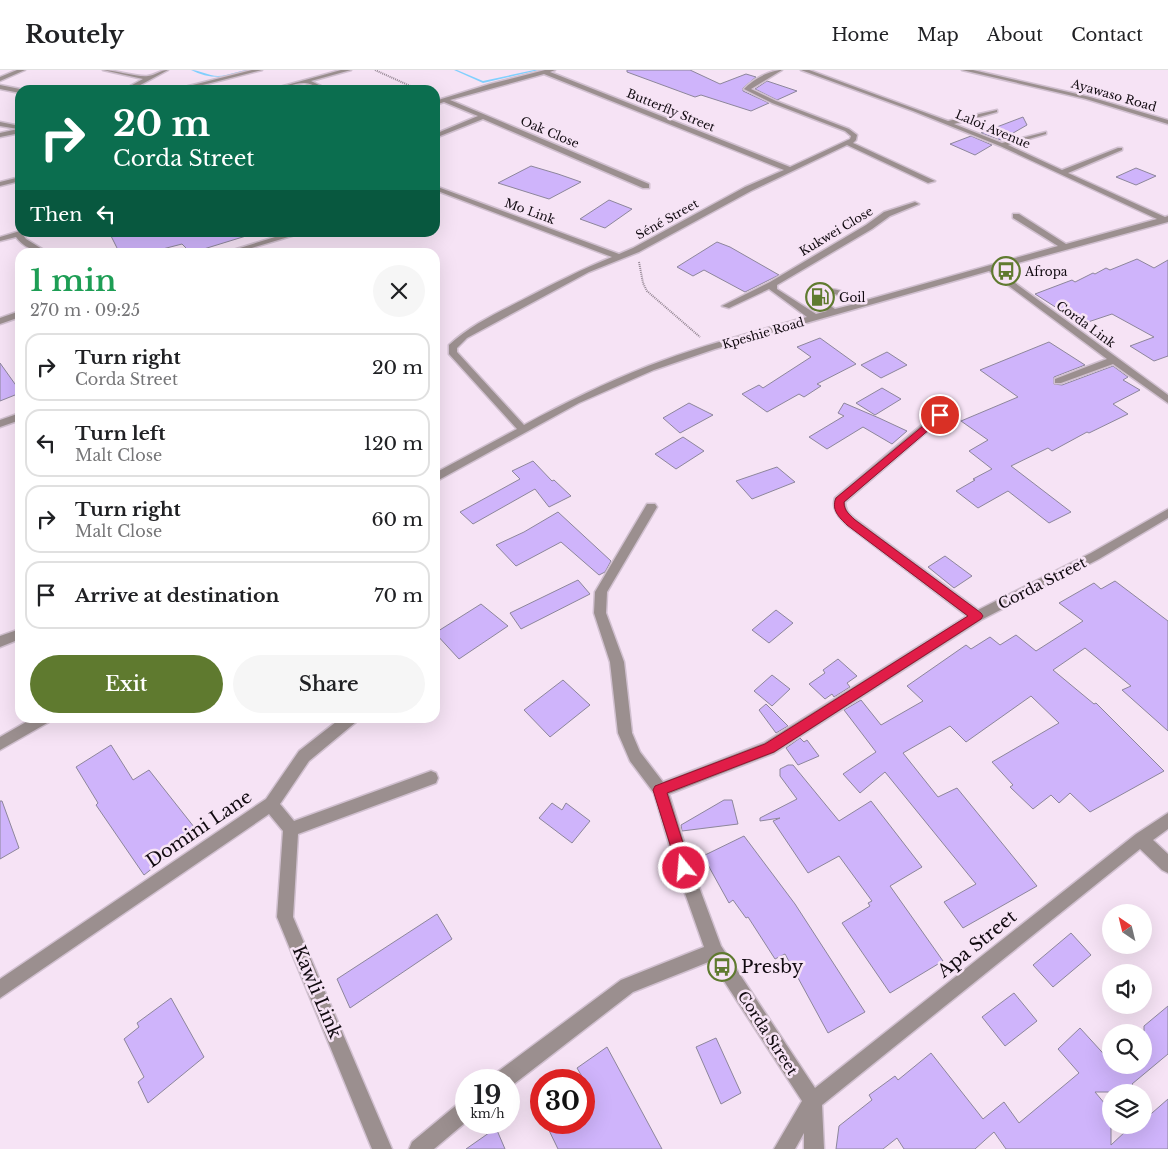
<!DOCTYPE html>
<meta charset="utf-8">
<style>
body{margin:0;font-family:"Libre Baskerville",serif;background:#f6f6f6;color:#202124;height:100vh;display:flex;flex-direction:column;font-size:19px;white-space:nowrap}
*{box-sizing:border-box;margin:0}
p{font-size:16px;color:#757577}
.icon{flex:none;width:28px;height:28px;fill:none;stroke:currentColor;stroke-width:2;stroke-linecap:round;stroke-linejoin:round}
.map{position:relative;flex:1;overflow:hidden}
.sheet{position:absolute;left:15px;top:178px;width:425px;height:475px;display:flex;flex-direction:column;background:#fff;border-radius:15px;box-shadow:0 5px 20px #0002}
.sheet>*{flex:none}
.top-card{position:absolute;left:15px;top:15px;width:425px;height:152px;border-radius:15px;box-shadow:0 5px 20px #0002;background:#0b6e4f;color:#fff;overflow:hidden}
.needle{width:32px;rotate:325deg}
.buttons{position:absolute;left:1102px;top:834px;display:grid;gap:10px}
.buttons a{display:grid;place-items:center;width:50px;height:50px;border-radius:50%;background:#fff;box-shadow:0 5px 20px #0002;font-size:25px}
.speed{position:absolute;left:455px;top:999px;display:flex;gap:10px;font-size:25px;font-weight:700;text-align:center}
.speed>*{display:grid;place-content:center;width:65px;height:65px;border-radius:50%;background:#fff;box-shadow:0 5px 20px #0002;line-height:1}
.speed small{font-size:12px;font-weight:400}
.speed .limit{border:8px solid #d22;background:#fff;color:#111}
.pin{position:absolute;display:grid;place-items:center;width:42px;height:42px;color:#fff;margin:-21px;border:2px solid #fff;border-radius:50%;box-shadow:0 1px 5px #0007}
.me{position:absolute;width:55px;margin:-28px;rotate:343deg;stroke-linejoin:round;filter:drop-shadow(0 0 4px #0008)}
.turn{display:flex;align-items:center;gap:18px;height:105px;padding:0 15px;font-size:22px}
.turn .icon{width:65px;height:65px;stroke-width:2.5}
.turn b{display:block;font-size:35px;line-height:42px}
.then{display:flex;align-items:center;height:48px;padding:0 15px;background:#0003;gap:10px;font-size:19px}
.round{display:grid;place-items:center;flex:none;width:52px;height:52px;border-radius:26px;background:#f6f6f6}
.head{display:flex;align-items:center;justify-content:space-between;height:85px;padding:0 15px}
h1{font-size:30px;font-weight:600;line-height:38px;color:#1e9e55}
.cta{display:flex;gap:10px;margin-top:auto;padding:10px 15px}
.cta a{flex:1;height:58px;border-radius:30px;background:#5f7a2f;color:#fff;font-size:20px;font-weight:600;line-height:58px;text-align:center}
.cta a+a{background:#f6f6f6;color:#202124}
ul{padding:0;list-style:none}
li{display:flex;align-items:center;gap:15px;height:68px;margin:0 10px 8px;padding:0 5px;border:2px solid #e0e0e0;border-radius:15px}
li div{flex:1}
li b{display:block;font-size:19px}
li em{font-style:normal}
header{display:flex;align-items:center;gap:30px;box-sizing:border-box;height:70px;padding:0 25px;background:#fff;border-bottom:1px solid #e0e0e0}
header strong{font-size:24px}
nav{display:flex;gap:28px;margin-inline-start:auto;font-size:18px}
.map>svg:first-child{display:block}
</style>
<header>
<strong>Routely</strong>
<nav><a>Home</a><a>Map</a><a>About</a><a>Contact</a></nav>
</header>
<div class="map">
<svg width="1168" height="1079" viewBox="0 0 1168 1079">
<rect width="100%" height="100%" fill="#f6e3f5"/>
<g fill="none" stroke-linecap="round" stroke-linejoin="round">
<!-- stream -->
<g fill="#82d0fe" fill-rule="evenodd">
<path d="M191,0C200,0 208,6 218,6C229,6 239,0 249,0C230,8 210,10 191,0Z"/>
<path d="M454,0H457L483,11L534,0H539L483,13Z"/>
</g>
</g>
<!-- building -->
<g fill="#cfb4fb" stroke="#8d869b">
<path d="M627,0H690L720,14L746,4L756,7L743,18V21L769,33L751,41L701,25L695,27L627,2Z"/>
<path d="M767,11L797,21L777,30L755,19Z"/>
<path d="M1023,47L1027,55L1001,70L981,63Z"/>
<path d="M971,66L992,75L975,85L950,74Z"/>
<path d="M531,96L558,104L581,112L549,129L498,113Z"/>
<path d="M1136,98L1156,106L1136,115L1116,107Z"/>
<path d="M609,130L632,139L605,158L580,149Z"/>
<path d="M109,162H246V166L194,182H190L182,174L151,182H119Z"/>
<path d="M717,172L730,177L779,205L745,222L704,200L693,206L677,197Z"/>
<path d="M1137,189L1154,198L1168,190V286L1154,291L1130,276L1154,267L1112,244L1082,254L1035,224L1072,210L1075,212L1093,203L1095,204L1106,198L1110,200Z"/>
<path d="M820,268L856,294L817,314L821,316L804,327L799,324L767,342L742,324L759,315L763,318L811,287L797,277Z"/>
<path d="M1049,272L1085,295L1054,307V314L1062,315L1113,296L1128,307L1123,310L1140,320L1113,334L1128,344L1089,363L1087,362L1052,381L1048,378L1011,396L1071,442L1049,453L1008,421L978,438L956,421L975,410L973,409L992,399L969,381L988,370L961,351L1018,327L980,300Z"/>
<path d="M887,282L907,295L881,308L861,295Z"/>
<path d="M0,293L20,321V323L0,331Z"/>
<path d="M882,318L901,329L875,345L856,333Z"/>
<path d="M689,333L713,345L680,363L663,348Z"/>
<path d="M844,333L879,348L907,361L892,374L863,357L827,379L809,367L844,346L838,343Z"/>
<path d="M683,367L704,381L676,399L655,384Z"/>
<path d="M533,391L552,411L554,410L571,426L549,437L535,419L473,454L460,442L520,409L512,401Z"/>
<path d="M777,397L795,412L752,429L736,411Z"/>
<path d="M558,442L611,491L605,502L599,505L561,472L516,496L496,475L524,462Z"/>
<path d="M945,486L972,506L954,518L928,497Z"/>
<path d="M578,510L590,524L521,559L510,543Z"/>
<path d="M1115,511L1168,551V661L1122,620L1131,616L1085,578L1053,600L1094,634L1096,633L1164,701L1090,742L1070,723L1059,733L1051,725L1033,739L1010,717L1013,715L992,692L1059,653L1031,626L966,672L950,656L903,683L938,727L957,718L1037,816L963,858L944,832L976,814L885,702L860,723L843,704L876,682L844,640L861,630L881,655L923,631L907,616L966,575L971,579L990,567L1000,575L1016,565L1036,581L1083,551L1059,533L1094,513L1101,519Z"/>
<path d="M481,534L508,556L459,589L435,563Z"/>
<path d="M776,540L793,553L769,573L752,560Z"/>
<path d="M838,589L857,606L847,613L850,617L834,627L832,624L825,629L809,614L825,603L823,600Z"/>
<path d="M772,605L790,619L772,636L754,621Z"/>
<path d="M563,610L590,635L550,667L524,640Z"/>
<path d="M766,634L788,656L776,663L759,640Z"/>
<path d="M800,668L804,672L807,670L819,686L798,695L786,678Z"/>
<path d="M111,675L133,710L149,700L198,762L144,805L96,735L98,733L76,697Z"/>
<path d="M788,695H793L839,751L871,731L922,797L890,816L943,891L890,923L842,853L870,836L868,833L872,831L839,786L808,803L773,751L780,748L760,751V748L797,729L780,706V699Z"/>
<path d="M724,730H732L738,754L682,761L681,755Z"/>
<path d="M0,731H2L19,778L0,789Z"/>
<path d="M552,733L562,740L566,733L590,751L572,773L539,748Z"/>
<path d="M744,766L795,834L865,942L828,963L785,884L775,889L748,847L746,848L733,830L729,833L703,786Z"/>
<path d="M437,844L452,869L350,938L337,909Z"/>
<path d="M1071,863L1091,885L1053,917L1033,895Z"/>
<path d="M1014,923L1037,951L1005,976L982,947Z"/>
<path d="M171,928L204,987L148,1033L138,1012L144,1007L124,969L139,957L137,953Z"/>
<path d="M1168,936V984L1132,1014L1139,1022H1095L1111,1041V1075L1127,1060L1129,1062L1138,1055H1144V1050L1168,1029V1079H1006L994,1062L975,1079H904L897,1068L883,1079H836L839,1056L872,1030L869,1025L895,1006L898,1010L931,983L983,1049L1004,1032L1019,1053L1079,1003L1058,979L1080,958L1111,992V995H1144V956Z"/>
<path d="M716,968L741,1023L721,1034L696,977Z"/>
<path d="M607,977L662,1079H558L545,1052H584V1010L577,998Z"/>
<path d="M496,1058L505,1079H466Z"/>
</g>
<g fill="none" stroke-linecap="round" stroke-linejoin="round">
<defs>
<g id="minor">
<path d="M17,0H25L0,11V7Z"/>
<path d="M103,0C115,0 140,8 148,6C156,5 160,0 168,0L131,20H123L143,9Z"/>
<path d="M252,0H262L183,20H173Z"/>
<path d="M341,0H351L311,11L329,20C320,20 314,14 305,13C296,12 281,20 269,20Z"/>
<path d="M545,0H555L550,2L790,97L850,69L851,66L845,61L772,33L744,19C752,10 770,0 782,0L751,19L776,31L849,59L857,65L856,70L853,73L935,111L928,113L847,75L751,121L639,182L589,202L467,268L457,278V282L524,355C564,333 605,313 648,296C699,276 754,262 807,247L769,219L729,238L722,236L770,212L866,155L884,142L915,132L919,134L890,146L872,159L777,215V219L816,244L827,241L809,228V223C830,214 844,221 863,231L1058,176L1013,148V144H1019L1066,174L1157,149L1000,76L913,41L801,0H809L948,51L997,40V42L954,54L1002,73L1046,62V64L1008,75L1062,100L1118,78H1122V80L1068,103L1165,147L1168,146V152L996,199L1168,325V333L1113,294L1061,313H1055V309L1107,289L989,201L715,279L654,300L579,333L435,412V403L517,359L449,284V275C470,255 499,242 524,229C553,214 582,199 612,187L435,120V116L619,184L633,178L745,117L784,100L544,4L450,30L649,114V118H643L483,49L435,68V64L478,46L444,32L435,35V31L490,14ZM826,223L835,224L855,234L835,239L817,227Z"/>
<path d="M962,0H973L1090,27L1168,50V54L1086,29Z"/>
<path d="M0,15L20,19L22,20H20V23L0,19Z"/>
<path d="M0,52L20,56V63L0,67V63L18,59L0,56Z"/>
<path d="M20,107V111L0,116V112Z"/>
<path d="M20,161L29,162L23,165L26,169L47,182C35,182 23,177 16,167L0,171V167Z"/>
<path d="M291,162H305L238,182H227Z"/>
<path d="M20,241V247L0,254V248Z"/>
<path d="M940,342L945,345L944,347L845,432C845,440 849,444 855,449L978,540L1091,483L1168,439V448L1099,489L981,550L774,683L669,724L692,798L721,876L815,1018L1136,764L1168,743V759L1153,770L1168,784V803L1162,800L1140,779L822,1035L824,1079H804V1063L795,1079H774L802,1031L711,891L633,922L510,1017L509,1010H494L496,1003L621,910L704,877L676,798L654,723L630,691L618,663L610,592L594,543L595,522L647,434H655L657,437L607,522L606,543L624,592L632,663L640,682L663,712L764,673L967,546L847,455C839,448 831,439 835,428L936,343Z"/>
<path d="M20,343V350L0,357V350Z"/>
<path d="M20,559V569L0,577V566Z"/>
<path d="M33,648H51L49,652L0,680V667Z"/>
<path d="M341,648H358L356,652L309,691L280,734L294,751L431,701L436,703L438,708L436,713L298,764L293,847L392,1079H372L277,847L283,761L269,744L0,928V909L266,729L299,681Z"/>
<path d="M466,1031V1052L434,1079H409L412,1072L459,1033Z"/>
</g>
</defs>
<!-- minor casing -->
<use href="#minor" stroke="#d1c0d0" stroke-width="3"/>
<!-- path -->
<g stroke="#948693" stroke-width="2" stroke-dasharray="1 1" stroke-linecap="butt">
<path d="M375,0L419,20"/>
<path d="M639,192L643,213L647,221L700,267"/>
</g>
<!-- minor -->
<use href="#minor" fill="#9b8f8f" fill-rule="evenodd"/>
</g>
<!-- route -->
<path fill="#e11d48" stroke="#92132f" d="M940,342L945,345L944,347L844,432C844,441 849,444 855,450L981,543L983,546L981,549L774,682L667,723L691,798L689,803L684,805L679,803L653,720L655,716L765,674L968,546L847,455C839,447 831,440 836,428Z"/>
<!-- icons -->
<defs>
<symbol id="bus-ring" viewBox="-11 -11 22 22"><circle r="9.5" fill="#f6e3f5" stroke="#5f7a2f" stroke-width="1.5"/><path d="M-5-6H5V4H4V6H2V4H-2V6H-4V4H-5ZM-3.5-4V0h7V-4ZM-3.5 1.2v1.5H-2V1.2ZM2 1.2v1.5H3.5V1.2Z" fill="#5f7a2f"/></symbol>
<symbol id="fuel-ring" viewBox="-11 -11 22 22"><circle r="9.5" fill="#f6e3f5" stroke="#5f7a2f" stroke-width="1.5"/><path d="M-5.5-6h7V0h2V4h1.3V-2.5L3-4.5l.8-.8L6-3V5H2.5V1h-1V6h-7ZM-4.2-4.7v3.2H.2V-4.7Z" fill="#5f7a2f"/></symbol>
</defs>
<g fill-rule="evenodd">
<use href="#bus-ring" x="990" y="185" width="32" height="32"/>
<use href="#fuel-ring" x="804" y="211" width="32" height="32"/>
<use href="#bus-ring" x="706" y="881" width="32" height="32"/>
</g>
<g text-anchor="middle" dominant-baseline="central" stroke-width="5" stroke-linejoin="round" paint-order="stroke">
<!-- far-street labels -->
<g font-size="12" fill="#110a10" stroke="#f6e3f5">
<text transform="translate(1114 25) rotate(16)">Ayawaso Road</text>
<text transform="translate(671 40) rotate(22)">Butterfly Street</text>
<text transform="translate(993 59) rotate(23)">Laloi Avenue</text>
<text transform="translate(550 62) rotate(23)">Oak Close</text>
<text transform="translate(530 141) rotate(20)">Mo Link</text>
<text transform="translate(667 149) rotate(-29)">Séné Street</text>
<text transform="translate(836 161) rotate(-31)">Kukwei Close</text>
<text transform="translate(1086 254) rotate(36)">Corda Link</text>
<text transform="translate(763 263) rotate(-16)">Kpeshie Road</text>
</g>
<!-- far-poi labels -->
<g font-size="12" fill="#110a10" stroke="#f6e3f5" text-anchor="start">
<text x="1025" y="201">Afropa</text>
<text x="839" y="227">Goil</text>
</g>
<!-- street labels -->
<g font-size="15" fill="#110a10" stroke="#f6e3f5">
<text transform="translate(1042 513) rotate(-27)">Corda Street</text>
<text transform="translate(768 963) rotate(57)">Corda Street</text>
</g>
<!-- near-street labels -->
<g font-size="18" fill="#110a10" stroke="#f6e3f5">
<text transform="translate(199 759) rotate(-34)">Domini Lane</text>
<text transform="translate(977 874) rotate(-39)">Apa Street</text>
<text transform="translate(317 922) rotate(67)">Kawli Link</text>
</g>
<!-- near-poi labels -->
<g font-size="18" fill="#110a10" stroke="#f6e3f5" text-anchor="start">
<text x="741" y="897">Presby</text>
</g>
</g>
</svg>
<div class="buttons">
<a><svg class="needle" viewBox="-14 -14 28 28"><path d="M0-13l5 13h-10z" fill="#e53935"/><path d="M0 13l5-13h-10z" fill="#757577"/></svg></a>
<a><svg class="icon" aria-label="sound" viewBox="0 0 24 24"><path d="M4 9h4l5-4v14l-5-4H4zM17 9q2 3 0 6"/></svg></a>
<a><svg class="icon" aria-label="search" viewBox="0 0 24 24"><circle cx="10" cy="10" r="6"/><path d="M15 15l6 6"/></svg></a>
<a><svg class="icon" aria-label="layers" viewBox="0 0 24 24"><path d="M12 4l9 5-9 5-9-5zM3 14l9 5 9-5"/></svg></a>
</div>
<div class="speed"><div>19<small>km/h</small></div><div class="limit">30</div></div>
<div class="pin" style="left:940px;top:345px;background:#d93025"><svg class="icon" aria-label="arrive" viewBox="0 0 24 24"><path d="M6 21V4h12l-3 4 3 4H6"/></svg></div>
<svg class="me" style="left:684px;top:798px" viewBox="-20 -20 40 40"><circle r="17" fill="#e11d48" stroke="#fff" stroke-width="3"/><path d="M0-11L8 9 0 5-8 9z" fill="#fff"/></svg>
<div class="top-card">
<div class="turn"><svg class="icon" aria-label="right" viewBox="0 0 24 24"><path d="M7 20v-9h11M14 6l5 5-5 5"/></svg><div><b>20 m</b>Corda Street</div></div>
<div class="then">Then<svg class="icon" aria-label="left" viewBox="0 0 24 24"><path d="M17 20v-9H6M10 6l-5 5 5 5"/></svg></div>
</div>
<section class="sheet">
<div class="head"><div><h1>1 min</h1><p>270 m · 09:25</p></div><a class="round"><svg class="icon" aria-label="close" viewBox="0 0 24 24"><path d="M6 6l12 12M18 6L6 18"/></svg></a></div>
<ul>
<li><svg class="icon" aria-label="right" viewBox="0 0 24 24"><path d="M7 20v-9h11M14 6l5 5-5 5"/></svg><div><b>Turn right</b><p>Corda Street</p></div><em>20 m</em></li>
<li><svg class="icon" aria-label="left" viewBox="0 0 24 24"><path d="M17 20v-9H6M10 6l-5 5 5 5"/></svg><div><b>Turn left</b><p>Malt Close</p></div><em>120 m</em></li>
<li><svg class="icon" aria-label="right" viewBox="0 0 24 24"><path d="M7 20v-9h11M14 6l5 5-5 5"/></svg><div><b>Turn right</b><p>Malt Close</p></div><em>60 m</em></li>
<li><svg class="icon" aria-label="arrive" viewBox="0 0 24 24"><path d="M6 21V4h12l-3 4 3 4H6"/></svg><div><b>Arrive at destination</b></div><em>70 m</em></li>
</ul>
<div class="cta"><a>Exit</a><a>Share</a></div>
</section>
</div>
